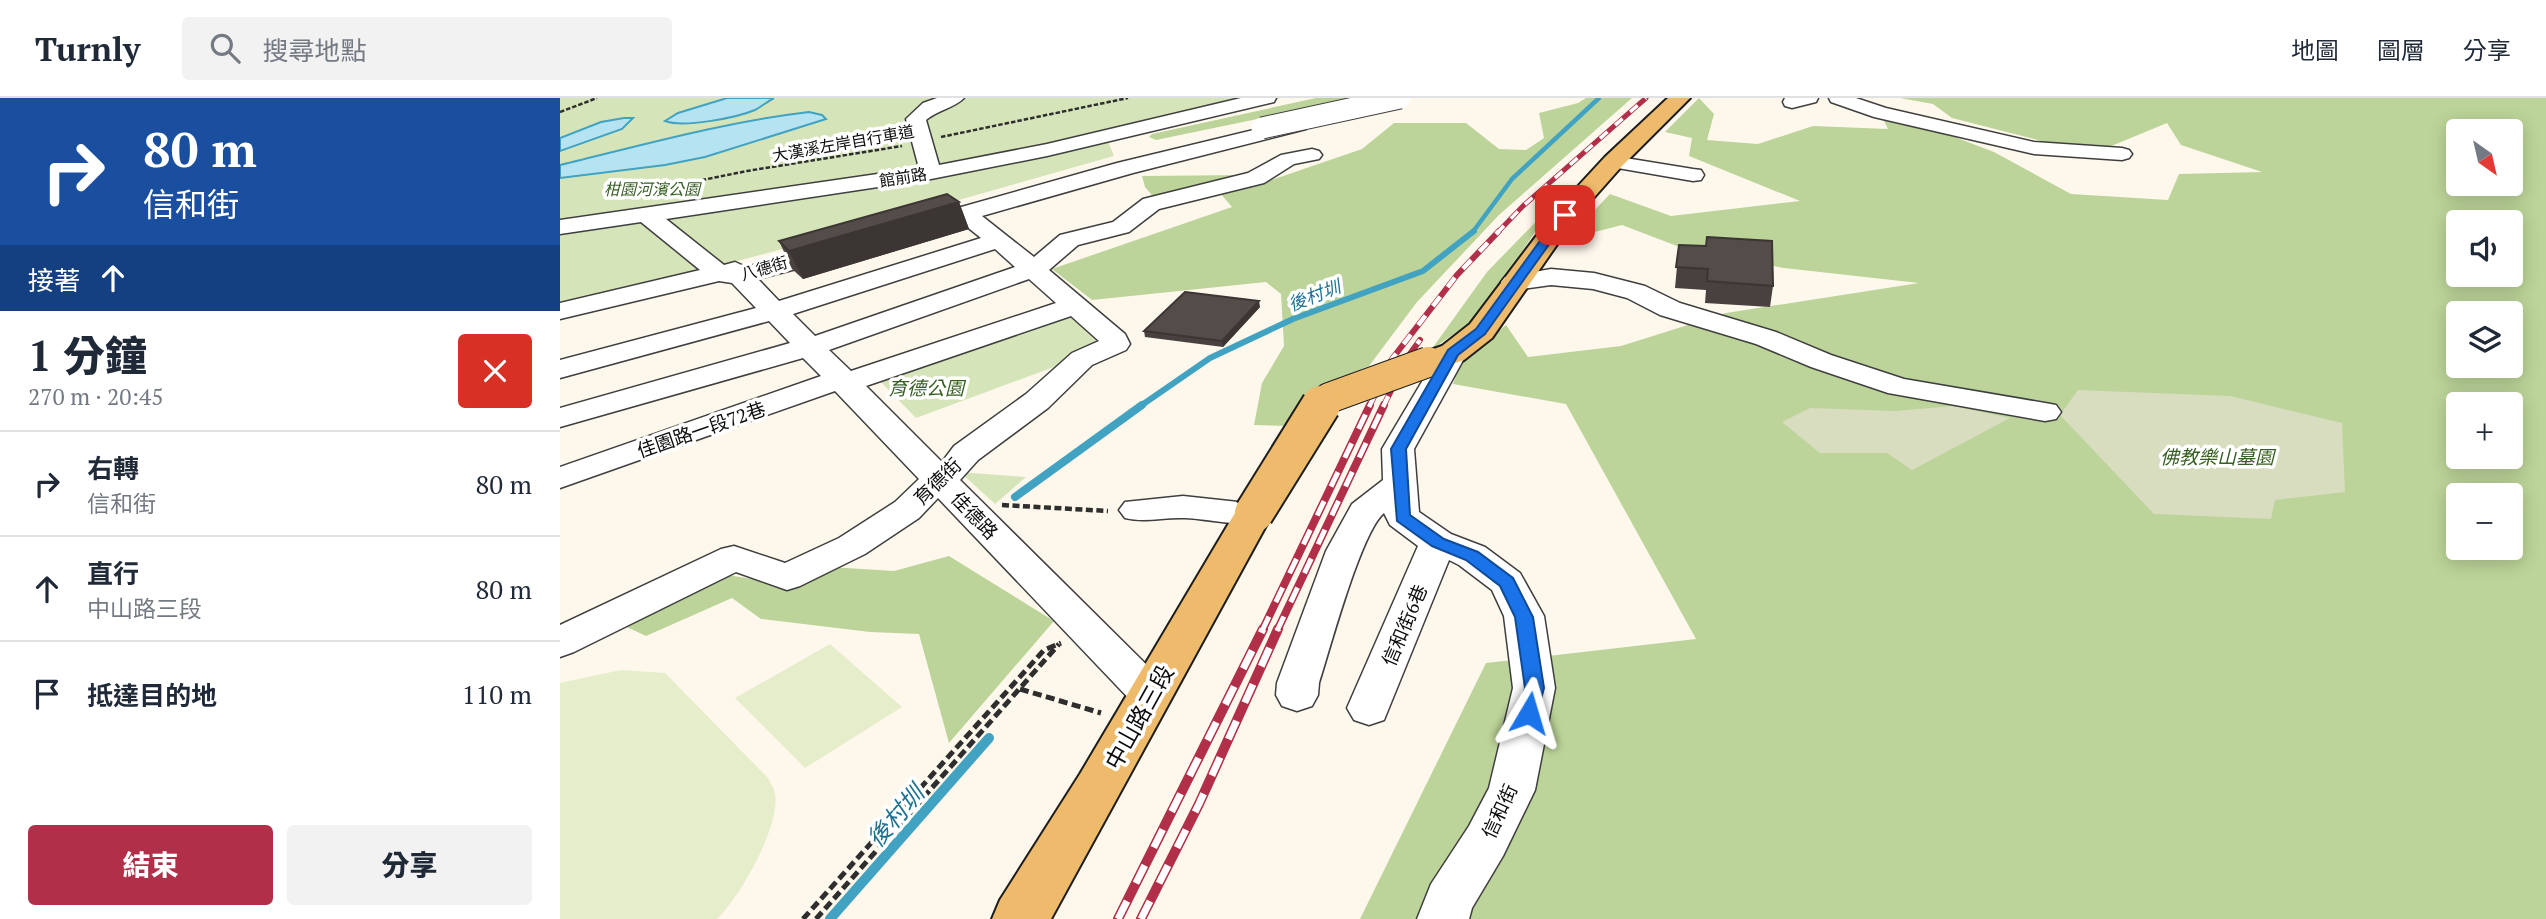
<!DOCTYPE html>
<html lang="zh-TW">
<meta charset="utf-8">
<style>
body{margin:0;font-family:"PT Serif","Noto Sans TC",serif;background:#f2f2f3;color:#1f2937;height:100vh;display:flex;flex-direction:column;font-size:26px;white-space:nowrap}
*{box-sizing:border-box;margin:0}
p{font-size:23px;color:#747a83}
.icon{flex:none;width:38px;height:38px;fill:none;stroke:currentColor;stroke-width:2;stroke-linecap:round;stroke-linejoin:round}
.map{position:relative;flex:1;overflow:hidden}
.panel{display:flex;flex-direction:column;background:#fff;width:560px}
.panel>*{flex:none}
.guide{background:#1a4fa0;color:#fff;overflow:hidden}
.needle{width:46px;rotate:146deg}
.fabs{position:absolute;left:1886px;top:21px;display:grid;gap:14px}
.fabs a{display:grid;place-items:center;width:77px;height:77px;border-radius:7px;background:#fff;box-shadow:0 4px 18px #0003;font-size:35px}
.pin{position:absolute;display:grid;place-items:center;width:60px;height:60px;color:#fff;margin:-30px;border-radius:14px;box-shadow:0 4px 10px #0006}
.me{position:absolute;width:77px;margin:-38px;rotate:7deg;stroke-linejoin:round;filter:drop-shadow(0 0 5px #0008)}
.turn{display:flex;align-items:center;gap:24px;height:147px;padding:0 28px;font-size:32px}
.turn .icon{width:91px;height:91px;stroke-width:2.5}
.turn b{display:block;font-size:49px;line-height:60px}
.then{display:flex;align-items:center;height:66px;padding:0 28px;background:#0003;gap:14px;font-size:26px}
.round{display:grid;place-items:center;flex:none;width:74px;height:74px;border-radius:7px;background:#f2f2f3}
.summary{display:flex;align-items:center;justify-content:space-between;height:119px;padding:0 28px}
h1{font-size:42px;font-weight:800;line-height:52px}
.primary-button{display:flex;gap:14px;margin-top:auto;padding:14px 28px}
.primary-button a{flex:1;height:80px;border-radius:7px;background:#b12f48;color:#fff;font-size:28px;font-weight:800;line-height:80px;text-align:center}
.primary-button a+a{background:#f2f2f3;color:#1f2937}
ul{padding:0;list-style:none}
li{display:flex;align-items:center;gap:21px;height:105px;padding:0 28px;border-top:2px solid #e0e1e3}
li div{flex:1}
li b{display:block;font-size:26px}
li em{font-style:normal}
header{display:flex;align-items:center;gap:42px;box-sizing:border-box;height:98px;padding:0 35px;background:#fff;border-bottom:2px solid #e0e1e3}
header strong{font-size:33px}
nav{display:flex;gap:38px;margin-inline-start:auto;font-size:24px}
.search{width:490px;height:63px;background:#f2f2f3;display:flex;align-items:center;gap:18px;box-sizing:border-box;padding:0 24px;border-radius:7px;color:#747a83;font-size:26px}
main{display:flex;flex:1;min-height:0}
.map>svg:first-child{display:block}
</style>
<header>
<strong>Turnly</strong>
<div class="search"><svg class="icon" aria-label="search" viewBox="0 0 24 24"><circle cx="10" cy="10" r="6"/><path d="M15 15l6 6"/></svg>搜尋地點</div>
<nav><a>地圖</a><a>圖層</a><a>分享</a></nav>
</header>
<main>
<section class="panel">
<div class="guide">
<div class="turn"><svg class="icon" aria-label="right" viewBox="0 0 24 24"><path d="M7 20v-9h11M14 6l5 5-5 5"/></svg><div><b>80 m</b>信和街</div></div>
<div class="then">接著<svg class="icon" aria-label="ahead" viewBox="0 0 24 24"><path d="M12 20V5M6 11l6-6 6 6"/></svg></div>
</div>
<div class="summary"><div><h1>1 分鐘</h1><p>270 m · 20:45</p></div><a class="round" style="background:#d93025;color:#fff"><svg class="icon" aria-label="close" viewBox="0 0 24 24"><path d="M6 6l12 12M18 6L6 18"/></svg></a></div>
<ul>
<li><svg class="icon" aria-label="right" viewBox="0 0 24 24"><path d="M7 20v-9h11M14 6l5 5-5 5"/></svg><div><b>右轉</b><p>信和街</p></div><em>80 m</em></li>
<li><svg class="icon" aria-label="ahead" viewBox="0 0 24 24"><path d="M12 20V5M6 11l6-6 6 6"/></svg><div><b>直行</b><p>中山路三段</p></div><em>80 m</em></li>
<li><svg class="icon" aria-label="arrive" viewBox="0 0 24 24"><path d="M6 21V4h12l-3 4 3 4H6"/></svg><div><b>抵達目的地</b></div><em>110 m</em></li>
</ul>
<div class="primary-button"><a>結束</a><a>分享</a></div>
</section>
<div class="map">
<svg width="1986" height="821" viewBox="0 0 1986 821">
<rect width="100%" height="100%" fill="#fef8ec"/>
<!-- green -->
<g fill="#d6e5b9">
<path d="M0,0H721L546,38L554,58L268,139L0,210Z"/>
<path d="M513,213L549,243L543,251L356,320L315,278Z"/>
<path d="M400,374L466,379L435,406Z"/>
</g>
<!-- forest -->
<g fill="#bcd499" fill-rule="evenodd">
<path d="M756,0H799L596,42L589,39L592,36Z"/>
<path d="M1026,0H1072L939,117L857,204L809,268L755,290L729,328L694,327L702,285L724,248L721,196L706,184L532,202L492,171L672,109L654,88L602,109L585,89L582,78L686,77L700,86L802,51L834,25H906L939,51L966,52L984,40L979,15L1018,5Z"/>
<path d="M1139,0L1154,16L1147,42L1198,46L1253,28L1328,31L1324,23L1350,22L1434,54L1511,96L1608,102L1619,76L1702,74L1621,47L1607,25L1532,56L1392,20L1373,6L1340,0H1986V821H800L926,565L1136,541L1006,306L893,286L900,264L946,227L968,259L1061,248L1166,215L1359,185L1224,170L1130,153L1062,127L1007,141L1050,96L1111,118L1240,103L1129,58L1132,40L1105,34ZM1899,33H1951V86H1899ZM1899,124H1951V177H1899ZM1899,215H1951V268H1899ZM1899,306H1951V359H1899ZM1899,397H1951V450H1899Z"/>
<path d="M993,106L939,189L908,226L871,252L927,174Z"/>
<path d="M389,458L494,523L389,645L359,536L310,534L201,521L172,500L86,538L54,523L154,475L224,486L270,469L334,473Z"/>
</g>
<!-- cemetery -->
<g fill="#d8ddbf">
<path d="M1518,292L1670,298L1782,325L1785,394L1715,402L1711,421L1594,416L1500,317Z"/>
<path d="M1393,308L1450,320L1352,372L1327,355H1260L1222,324L1250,310L1336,313Z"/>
</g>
<!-- pitch -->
<g fill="#e6edca">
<path d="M270,546L342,609L245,670L175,600Z"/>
<path d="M61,572L105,575L208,680C210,685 214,690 215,695C221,728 180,799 157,821H0V585Z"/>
</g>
<!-- water -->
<g fill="#b5e3f1" stroke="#41a2c2" stroke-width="2">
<path d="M167,0H214C208,3 201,9 195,12C176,20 123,30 105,23L118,15Z"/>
<path d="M249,14L262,17L266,21L145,59L105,67L0,80V67C83,47 164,24 249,14Z"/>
<path d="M64,20H73L62,31L0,53V40L41,24Z"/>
</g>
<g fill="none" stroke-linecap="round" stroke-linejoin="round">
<!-- stream-far3 -->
<path stroke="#41a2c2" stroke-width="4.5" d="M912,135L952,81L1039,0"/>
<!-- stream-far2 -->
<path stroke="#41a2c2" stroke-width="6" d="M579,309L650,260L733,221L863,173L914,133"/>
<!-- stream-far1 -->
<path stroke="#41a2c2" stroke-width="8" d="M455,399L582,307"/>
<!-- stream -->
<path stroke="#41a2c2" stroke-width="10" d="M270,821L429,640"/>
<defs>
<g id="minor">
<path d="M377,0H404C394,10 378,12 366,22L379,67L487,46L681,0H716L714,4L487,58L371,81L106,121L164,167L175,164L186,169L277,146L286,148L289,153L286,158L198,181L219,203L421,140L401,124L388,127L380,125L376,120L380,115L557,65L739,21L749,27L746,31L573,75L422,118L474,159L500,137L553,124L583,101L688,75L721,57L752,51L759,53L762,57L759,61L734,66L704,85L599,111L569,134L518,147L489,172L565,236L570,246L566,252L532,267L488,310L418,362L400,382L606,586L612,597L606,608L591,613L576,608L378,400L359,420L305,456L240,488L227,492L176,474L14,554L0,559V527L161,451L174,448L225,465L279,440L335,404L359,381L275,293L0,390V369L261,278L243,260L0,329V310L230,245L209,223L0,280V262L196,210L172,185L159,183L0,221V205L140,172L81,124L0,136V122L359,70L346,21L363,5ZM435,151L455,169L255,238L233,216ZM469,181L496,205L291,273L269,252ZM511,218L539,243L512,255L466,296L394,348L382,364L306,288Z"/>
<path d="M1225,0H1258L1256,4L1232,10L1225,8L1223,4Z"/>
<path d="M1269,0H1296L1326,10L1474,44L1562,50L1569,52L1572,56L1569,60L1562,62L1474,56L1314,19L1271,4Z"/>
<path d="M1053,58L1133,71L1141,72L1144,77L1141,82L1133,83L1046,68L1042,64L1046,60Z"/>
<path d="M991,171L1034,175L1085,188L1120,205L1216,234L1271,257L1344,281L1485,305L1496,307L1501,314L1496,321L1485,323L1328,295L1251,269L1196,246L1100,217L1067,200L1033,191L991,187L954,192L945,189L941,184L945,179Z"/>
<path d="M893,246L903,249L907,255L854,351L859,414L891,436L925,449L960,475L984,518L995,590L975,692L943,758L912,810L909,821H857L871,786L909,728L929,690L953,590L944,518L932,492L899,467L889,462L824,622L809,627L794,622L787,610L858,448L830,427L824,415C801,434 770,551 759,585L758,597L752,608L737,613L722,608L716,597L717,585L766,453L792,406L823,382L822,351L879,255L883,249Z"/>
<path d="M623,398L706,407L712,415L706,423C680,430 651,421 625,420C604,419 585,425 565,420L559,412L565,404Z"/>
</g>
<g id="major">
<path d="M1108,0H1130L1061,69L1014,122L932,240L904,262L868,274L857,271L852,264L857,257L882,248L910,226L996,112L1045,59Z"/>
<path d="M694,403L708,406L713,415L491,821H432L440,802L520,676L675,415L680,406Z"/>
</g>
</defs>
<!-- minor casing -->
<use href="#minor" stroke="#3f3f3f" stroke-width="3"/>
<!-- major casing -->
<use href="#major" stroke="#1d1d1d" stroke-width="4"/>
<!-- path-far2 -->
<g stroke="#2e2e2e" stroke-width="2.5" stroke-dasharray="4.5 2" stroke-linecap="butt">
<path d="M0,14L37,0"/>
<path d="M381,39L568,0"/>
<path d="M78,95L187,73L342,48"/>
</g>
<!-- path-far1 -->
<path stroke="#2e2e2e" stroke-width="4.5" stroke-dasharray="7 3.5" stroke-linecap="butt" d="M442,407L548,413"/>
<!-- path -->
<g stroke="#2e2e2e" stroke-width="5" stroke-dasharray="9 4.5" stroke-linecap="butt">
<path d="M460,591L541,615"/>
<path d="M243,821L484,552L501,545"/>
<path d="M256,821L499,546"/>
</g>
<!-- minor -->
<use href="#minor" fill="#fff" fill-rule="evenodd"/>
<!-- major -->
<use href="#major" fill="#eebb6c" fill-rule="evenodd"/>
<defs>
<path id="rail-far3" d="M937,135L963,108L1086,0"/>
<g id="rail-far2">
<path d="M809,309L832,261L897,177L939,133"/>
<path d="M823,309L847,260L860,242"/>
</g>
<g id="rail-far1">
<path d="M702,533L810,307"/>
<path d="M717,533L824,307"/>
</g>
<g id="rail">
<path d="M558,821L703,531"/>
<path d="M581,821L639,706L718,531"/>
</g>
</defs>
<!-- rail-far3 casing -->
<use href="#rail-far3" stroke="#b12f48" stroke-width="5"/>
<!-- rail-far2 casing -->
<use href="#rail-far2" stroke="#b12f48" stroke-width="6"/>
<!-- rail-far1 casing -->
<use href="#rail-far1" stroke="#b12f48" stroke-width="8"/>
<!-- rail casing -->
<use href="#rail" stroke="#b12f48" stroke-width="10"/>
<!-- rail-far3 -->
<use href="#rail-far3" stroke="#fff" stroke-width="3.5" stroke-dasharray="10" stroke-linecap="butt"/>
<!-- rail-far2 -->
<use href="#rail-far2" stroke="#fff" stroke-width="4.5" stroke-dasharray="12" stroke-linecap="butt"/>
<!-- rail-far1 -->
<use href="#rail-far1" stroke="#fff" stroke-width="5" stroke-dasharray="16" stroke-linecap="butt"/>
<!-- rail -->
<use href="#rail" stroke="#fff" stroke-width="7" stroke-dasharray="20" stroke-linecap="butt"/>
<defs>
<path id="minor-bridge" d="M702,30L840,0"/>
<path id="major-bridge-far1" d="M760,309L769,300L868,264"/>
<path id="major-bridge" d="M694,415L761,307"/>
</defs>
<!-- minor-bridge casing -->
<use href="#minor-bridge" stroke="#3f3f3f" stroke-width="23" stroke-linecap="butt"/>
<!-- major-bridge-far1 casing -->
<use href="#major-bridge-far1" stroke="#1d1d1d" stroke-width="32" stroke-linecap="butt"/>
<!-- major-bridge casing -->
<use href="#major-bridge" stroke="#1d1d1d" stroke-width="42" stroke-linecap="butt"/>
<!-- minor-bridge -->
<use href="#minor-bridge" stroke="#fff" stroke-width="21"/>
<!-- major-bridge-far1 -->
<use href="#major-bridge-far1" stroke="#eebb6c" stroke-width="30"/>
<!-- major-bridge -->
<use href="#major-bridge" stroke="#eebb6c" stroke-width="38"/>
</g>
<!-- wall -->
<g fill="#48413f">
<path d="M399,104L409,131L243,181L232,171L219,143Z"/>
<path d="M1119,147L1213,188L1210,209L1145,205L1146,192L1115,190Z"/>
<path d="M700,209L663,249L585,239L584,233Z"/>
</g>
<!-- shaded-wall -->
<g fill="#3b3533">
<path d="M399,104L409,131L243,181L229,153Z"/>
<path d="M699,203L700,209L663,249L662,243Z"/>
</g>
<!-- building -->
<g fill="#544c49" stroke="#3b3533" stroke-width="2">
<path d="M387,96L399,104L229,153L219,143Z"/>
<path d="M1147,139L1212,143L1213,188L1147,183L1148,171L1116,169L1119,147L1146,148Z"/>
<path d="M625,194L699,203L662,243L584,233Z"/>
</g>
<!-- route -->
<path fill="#1a73e8" stroke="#114b97" stroke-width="2" d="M1001,114L1010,117L925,236L898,257L846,351L850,417L884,441L918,454L953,480L973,519L984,590L976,621L969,623L962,621L959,615L965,590L955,519L940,488L906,462L872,448L837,423L831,351L888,252L916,231Z"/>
<g text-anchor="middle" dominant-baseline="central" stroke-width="7" stroke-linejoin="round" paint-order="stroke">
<!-- far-street labels -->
<g font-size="16" fill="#0c0c0c" stroke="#fff">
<text transform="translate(283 45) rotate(-10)">大漢溪左岸自行車道</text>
<text transform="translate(343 79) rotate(-9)">館前路</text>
<text transform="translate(204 170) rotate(-16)">八德街</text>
</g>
<!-- far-park labels -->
<g font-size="16" font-style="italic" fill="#375e22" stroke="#fff">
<text x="92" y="91">柑園河濱公園</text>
</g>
<!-- far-water labels -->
<g font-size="18" font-style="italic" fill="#1f7293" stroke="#fff">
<text transform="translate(754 197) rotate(-21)">後村圳</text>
</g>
<!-- park labels -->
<g font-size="19" font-style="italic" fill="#375e22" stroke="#fff">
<text x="366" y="289">育德公園</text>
<text x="1657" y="358">佛教樂山墓園</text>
</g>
<!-- street labels -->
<g font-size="19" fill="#0c0c0c" stroke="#fff">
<text transform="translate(141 331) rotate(-19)">佳園路一段72巷</text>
<text transform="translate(377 383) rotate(-44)">育德街</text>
<text transform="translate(415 417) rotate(46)">佳德路</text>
<text transform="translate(844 527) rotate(-67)">信和街6巷</text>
<text transform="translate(939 713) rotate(-65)">信和街</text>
</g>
<!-- near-street labels -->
<g font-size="23" fill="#0c0c0c" stroke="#fff">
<text transform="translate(579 619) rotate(-61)">中山路三段</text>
</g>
<!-- near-water labels -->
<g font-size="24" font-style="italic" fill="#1f7293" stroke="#fff">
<text transform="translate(335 718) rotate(-49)">後村圳</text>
</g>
</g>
</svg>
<div class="fabs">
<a><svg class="needle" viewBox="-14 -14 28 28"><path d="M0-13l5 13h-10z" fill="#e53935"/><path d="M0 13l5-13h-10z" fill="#747a83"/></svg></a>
<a><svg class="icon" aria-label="sound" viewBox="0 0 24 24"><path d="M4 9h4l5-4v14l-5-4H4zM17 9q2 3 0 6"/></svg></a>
<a><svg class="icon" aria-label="layers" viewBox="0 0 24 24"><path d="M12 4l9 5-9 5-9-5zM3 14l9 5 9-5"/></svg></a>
<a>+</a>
<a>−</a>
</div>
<div class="pin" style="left:1005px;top:117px;background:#d93025"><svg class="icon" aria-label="arrive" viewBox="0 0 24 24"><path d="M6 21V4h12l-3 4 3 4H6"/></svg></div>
<svg class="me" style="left:969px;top:615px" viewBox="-20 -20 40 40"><path d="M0-17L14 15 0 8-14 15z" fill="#1a73e8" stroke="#fff" stroke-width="4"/></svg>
</div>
</main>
